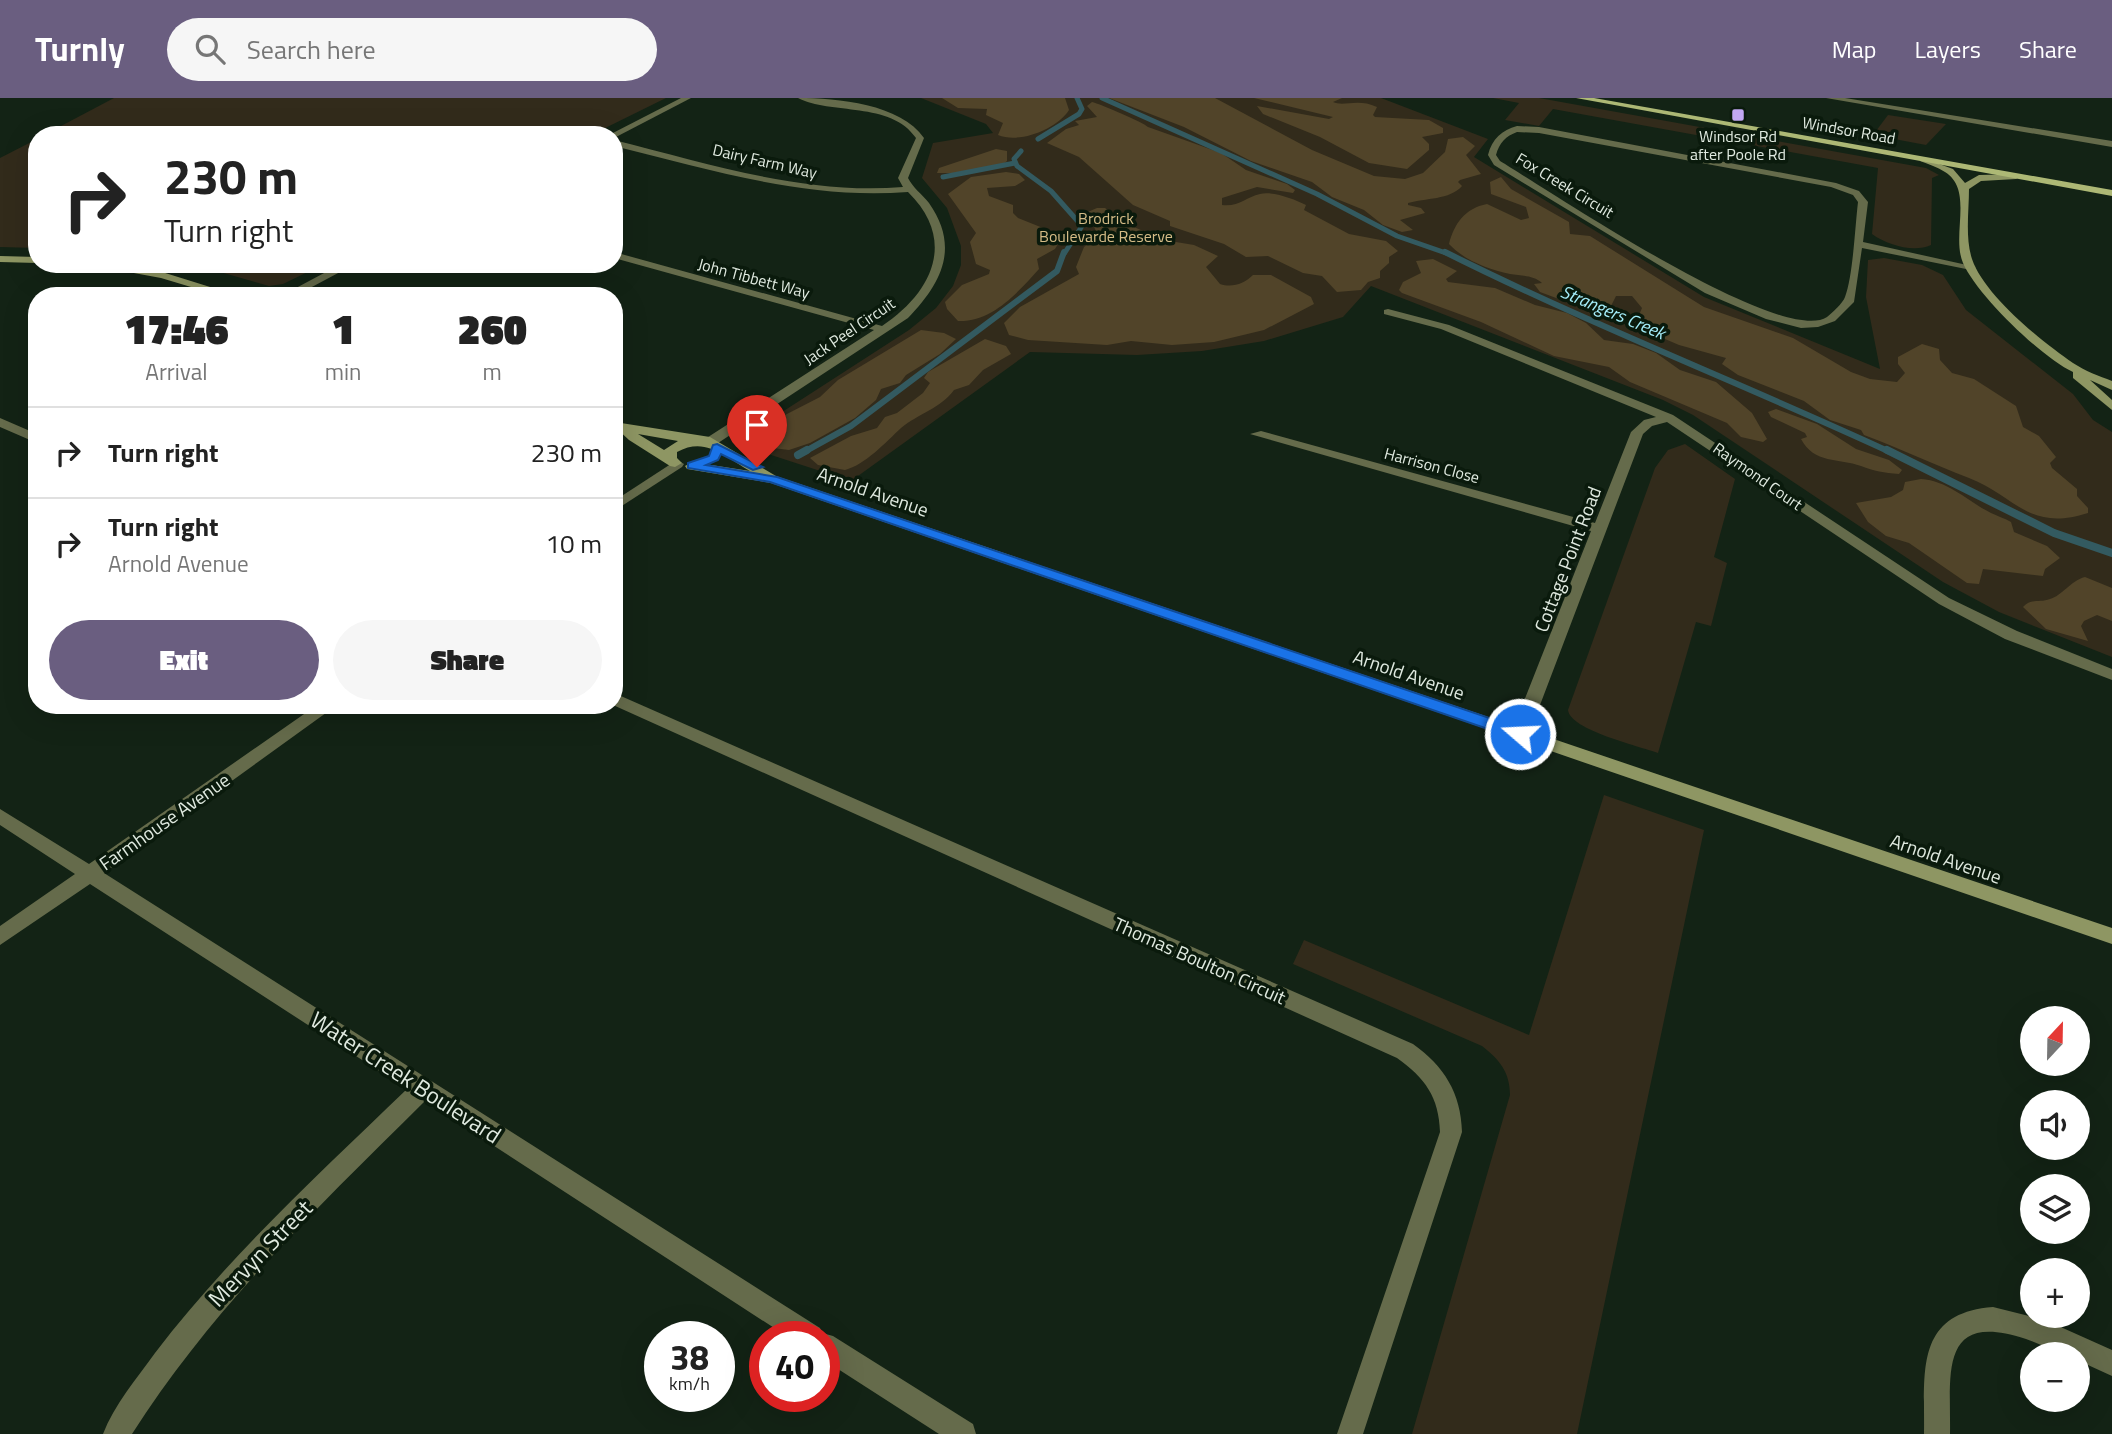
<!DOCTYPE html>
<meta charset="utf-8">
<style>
body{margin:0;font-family:"Titillium Web",sans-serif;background:#f6f6f6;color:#222;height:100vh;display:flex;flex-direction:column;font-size:26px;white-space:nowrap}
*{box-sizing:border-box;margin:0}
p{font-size:23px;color:#767676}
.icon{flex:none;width:38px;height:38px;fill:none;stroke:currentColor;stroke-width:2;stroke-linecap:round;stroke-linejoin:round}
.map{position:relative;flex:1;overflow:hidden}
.sheet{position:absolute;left:28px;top:189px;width:595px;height:427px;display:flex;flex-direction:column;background:#fff;border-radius:28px;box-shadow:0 7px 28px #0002}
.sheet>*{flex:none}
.banner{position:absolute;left:28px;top:28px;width:595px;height:147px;border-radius:28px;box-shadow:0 7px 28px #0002;background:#fff;color:#222;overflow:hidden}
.needle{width:46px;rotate:22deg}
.tools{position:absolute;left:2020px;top:908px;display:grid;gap:14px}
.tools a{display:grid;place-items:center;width:70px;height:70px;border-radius:50%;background:#fff;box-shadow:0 7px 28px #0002;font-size:35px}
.speed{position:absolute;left:644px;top:1223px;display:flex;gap:14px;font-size:35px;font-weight:700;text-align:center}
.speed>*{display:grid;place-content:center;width:91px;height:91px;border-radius:50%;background:#fff;box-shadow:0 7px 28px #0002;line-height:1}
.speed small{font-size:18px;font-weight:400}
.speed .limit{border:10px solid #d22;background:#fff;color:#111}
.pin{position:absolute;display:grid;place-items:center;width:60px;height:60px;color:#fff;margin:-72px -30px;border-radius:50% 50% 50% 0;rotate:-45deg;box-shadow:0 0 7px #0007}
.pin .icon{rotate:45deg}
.me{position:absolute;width:77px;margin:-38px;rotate:289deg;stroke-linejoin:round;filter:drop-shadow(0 0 5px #0008)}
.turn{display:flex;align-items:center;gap:24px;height:147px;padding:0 21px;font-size:32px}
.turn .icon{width:91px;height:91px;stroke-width:2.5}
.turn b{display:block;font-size:49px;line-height:60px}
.eta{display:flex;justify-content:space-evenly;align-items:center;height:119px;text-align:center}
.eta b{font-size:42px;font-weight:800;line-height:49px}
.action{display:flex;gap:14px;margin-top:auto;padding:14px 21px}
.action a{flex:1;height:80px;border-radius:42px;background:#6a5e80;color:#fff;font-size:28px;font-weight:800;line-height:80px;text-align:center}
.action a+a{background:#f6f6f6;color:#222}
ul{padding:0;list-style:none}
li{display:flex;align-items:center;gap:21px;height:91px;padding:0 21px;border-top:2px solid #e0e0e0}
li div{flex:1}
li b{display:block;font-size:26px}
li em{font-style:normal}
header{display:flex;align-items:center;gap:42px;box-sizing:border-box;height:98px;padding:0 35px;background:#6a5e80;color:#fff}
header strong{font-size:33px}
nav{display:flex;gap:38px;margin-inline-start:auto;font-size:24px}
.search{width:490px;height:63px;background:#f6f6f6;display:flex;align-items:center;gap:18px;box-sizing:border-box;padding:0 24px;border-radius:38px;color:#767676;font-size:26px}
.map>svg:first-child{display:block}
</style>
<header>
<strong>Turnly</strong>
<div class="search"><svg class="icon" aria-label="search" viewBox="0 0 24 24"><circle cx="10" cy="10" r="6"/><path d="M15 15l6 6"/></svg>Search here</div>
<nav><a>Map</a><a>Layers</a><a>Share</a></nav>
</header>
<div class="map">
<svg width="2112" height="1336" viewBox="0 0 2112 1336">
<rect width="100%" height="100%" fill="#132315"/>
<!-- green -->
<g fill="#322b1b">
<path d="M114,0H666L591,37H44Z"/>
<path d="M921,0H1381L1488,41L1474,59L1704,199L1880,271L1866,199L1868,162L1884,160L1922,167L1943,177L1966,212L2073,296L2093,322L2112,334V559L1999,514L1943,484L1693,317L1663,302L1371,188L1343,219L1264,243L1202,253L1137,257L1030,254L851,383L753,351L751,334L909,232L936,210L953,188L961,167V148L947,110L922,80L933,45L993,35L986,26Z"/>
<path d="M1493,0H1539L1926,70L1939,77L1932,80L1931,147C1914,155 1887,147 1872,136L1878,70L1553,11L1539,28L1505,22L1519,5Z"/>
<path d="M1888,17L1946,26L1926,47L1873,37Z"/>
<path d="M37,41V150L0,149V60Z"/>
<path d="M192,166H324L283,186L269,188Z"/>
<path d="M1685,346L1735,381L1714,459L1727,465L1711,528L1696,524L1658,655C1639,648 1570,632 1568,612L1655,370L1668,352Z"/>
<path d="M1604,697L1704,732L1577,1336H1412L1510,997C1510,974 1499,961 1482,948L1293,866L1304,842L1529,937Z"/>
</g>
<!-- forest -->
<g fill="#514429">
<path d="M942,0H1065L1069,12C1057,31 1020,46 998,37L1003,25L986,17L987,11L958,10Z"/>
<path d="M1109,0H1215L1312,52L1374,78L1405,81L1423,75L1445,54L1448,41L1463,39L1475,48L1466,57L1481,76L1460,82L1458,84L1462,88C1450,102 1425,100 1408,105V107L1421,110L1425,115L1400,122L1413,132L1402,134L1383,127L1364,112L1332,99L1312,84L1251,63L1184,29Z"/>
<path d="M1254,0H1342L1333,4C1344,9 1358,0 1377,9L1373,17L1375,19L1429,22L1443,30V35L1422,39L1429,46V52L1407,71L1369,65L1320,39L1263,16L1257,8L1329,21L1333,19Z"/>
<path d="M1092,4C1100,6 1143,24 1148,29L1221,55L1246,72L1287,86L1295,92L1293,95L1257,89L1222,100V107C1239,109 1246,99 1260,96C1273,93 1294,101 1306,107L1304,112L1349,136L1386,143L1398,153L1389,159V165L1380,173V180L1368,184L1361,192L1337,194L1322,178L1303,175L1268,158L1246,159L1224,146L1170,128V123L1133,107L1079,59L1047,45L1066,31L1079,27L1075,23L1097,19L1087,8Z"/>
<path d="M996,51L1007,53V63L1002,67L959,75H937L939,70Z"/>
<path d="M1006,74L1019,76L1025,82L1015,88L987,90L989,98L1013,107V115L1018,120L1063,138L1055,151L1037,161L1039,171C1018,194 993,224 958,223L947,211L945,204L962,187L989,176L990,172L976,166L970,144L976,135L948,96L971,79Z"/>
<path d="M1501,79L1511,91L1569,124L1570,136L1590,138L1704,209L1793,240L1851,274L1870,281L1897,284L1905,275L1898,266V259L1922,246L1939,251L1940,262L1952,275L1974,281L2016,308L2023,329L2039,338L2056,359L2050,365L2052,370L2077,391V398L2088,410V415C2028,434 2017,399 1969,380C1933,366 1899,350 1864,337L1861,332L1830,322L1804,303L1738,277L1722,266L1726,260L1679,247L1651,235L1639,217L1642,210L1632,198H1616L1611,208L1617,221L1610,220L1540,194L1534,186L1542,185C1533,177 1521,178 1510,176C1488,171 1465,163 1449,146C1454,126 1465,110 1487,106L1521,122L1529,120L1526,109L1491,96L1490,84Z"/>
<path d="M1097,110H1105L1127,126L1164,142L1194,147L1218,158L1206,169L1220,186C1232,190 1244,186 1253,177H1271L1311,199L1314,206L1264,232L1214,244L1172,247L1131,243L1107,247L1028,242L1009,237L1004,225L1020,209L1079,176L1076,169L1084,149L1098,138L1092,124L1083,116Z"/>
<path d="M1433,161L1457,173L1446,181L1448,184L1495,190L1535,207L1567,215L1586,225L1604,242L1633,246L1656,255L1680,272L1716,284L1752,315L1767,341L1763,344L1741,339L1727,325L1630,284L1609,269L1554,258L1481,224L1402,195L1399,192L1403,184L1421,175L1416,163Z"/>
<path d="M921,232L944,235L956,241L940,256L906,277L900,285L881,291L876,302L855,320L810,345L789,352L765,349L761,339L778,328L785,317L820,299L838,282Z"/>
<path d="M985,241L1006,248L1011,256L983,272L969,287L954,292C941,310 918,316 901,330C886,344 865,367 845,372L818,367L810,360L851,338L877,330L885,319L897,315L923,295L930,285L924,280L928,274Z"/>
<path d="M1776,311L1817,326L1856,351L1889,362L1902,372L1899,376C1884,375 1874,373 1861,368C1839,360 1814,366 1801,341L1807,339L1805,335L1771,319L1768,314Z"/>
<path d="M1921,381C1949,383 1967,403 1991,415C1997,418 2004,420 2011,424L2014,434L2047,448L2060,460L2045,471L2043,478L1983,471L1979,486L1967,485L1909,445L1886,438L1868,424L1856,405L1891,399L1903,392L1905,384Z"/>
<path d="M2085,479L2112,490V523L2097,517L2084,523L2081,528L2088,543L2046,531L2023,509C2031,500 2040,505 2050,501C2062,498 2070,483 2085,479Z"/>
</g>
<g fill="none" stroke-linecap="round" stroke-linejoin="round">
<!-- stream-far2 -->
<g stroke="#335a60" stroke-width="5">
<path d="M1102,0L1317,96L1397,138L1449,156"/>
<path d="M1038,41L1079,16L1082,11L1077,0"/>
<path d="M1021,53L1014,61L1017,68L1051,93L1082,128L1064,156"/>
<path d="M943,79L1015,65"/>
</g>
<!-- stream-far1 -->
<g stroke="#335a60" stroke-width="6">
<path d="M1445,154C1591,227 1743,286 1890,354"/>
<path d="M804,354L851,328L1057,173L1064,154"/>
</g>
<!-- stream -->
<g stroke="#335a60" stroke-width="8">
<path d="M1887,352L2054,435L2112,455"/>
<path d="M798,357L807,352"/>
</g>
<!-- street -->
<g fill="#656b4b" fill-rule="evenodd">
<path d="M681,0H691L616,39L609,37Z"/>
<path d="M798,0C837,0 901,6 924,40L908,80C913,90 922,96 929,105C960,149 942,185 908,220L715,347H705V341L874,232L614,160V154L882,228C933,194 957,142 908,94C806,102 712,72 614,48V42C710,66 804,97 903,89L898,80L916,40C891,3 830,17 798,0Z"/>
<path d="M1826,0H1845L2112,43V49Z"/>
<path d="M1517,28L1539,29L1836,85L1859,93L1868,104L1863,144L1976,169L1971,172L1862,150L1854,204L1835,223L1818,229L1801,230L1766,221L1705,195L1494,67L1488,57C1492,41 1502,32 1517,28ZM1517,34L1539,35L1831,89L1853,97L1858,104C1855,129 1853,178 1845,199C1843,205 1832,215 1827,219C1781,249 1550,93 1500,63L1496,57C1499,45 1506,38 1517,34Z"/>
<path d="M341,166H355L295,198H281Z"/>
<path d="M1388,211L1449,227L1673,317L1949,500L2017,533L2112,571V582L2005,541L1939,506L1667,324L1652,328L1643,336L1529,636L1526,640H1514L1511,636L1591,433L1250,336L1261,333L1595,425L1631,334L1644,322L1656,319L1441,231L1384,216V212Z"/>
<path d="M0,320L37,336V345L0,329Z"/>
<path d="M677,362L684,366L682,369L614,413V403Z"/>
<path d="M614,595L1413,946C1444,968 1461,995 1462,1034L1363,1336H1337L1440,1034C1439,999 1425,980 1397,960L613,607Z"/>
<path d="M317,607H337L104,775L820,1230L822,1235L833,1238L973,1326L976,1336H939L824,1262V1239H788L425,1003C319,1108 212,1210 132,1336H103C114,1307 137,1280 155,1255C229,1158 319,1076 407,991L90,786L0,847V828L75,776L0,727V711L89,766Z"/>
<path d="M1993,1209L2045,1222L2112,1252V1278L2077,1262V1256C2059,1256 2043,1247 2026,1241C1938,1212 1951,1276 1950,1336H1924C1925,1275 1914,1215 1993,1209Z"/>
</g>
<!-- secondary -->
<g fill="#8e9663" fill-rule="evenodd">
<path d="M1920,59L1953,71L1965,85L1979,77L2019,76L2021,78L2016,81L1981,83L1969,91C1969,113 1965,140 1972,161C1984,197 2042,244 2073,265C2085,273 2099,278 2112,283V292L2090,282L2112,302V312L2073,280V274C2041,259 1977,197 1963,165C1951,137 1974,92 1945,74C1937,69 1928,66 1920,63Z"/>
<path d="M0,158L37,159V165L0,164Z"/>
<path d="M85,166H112L162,174L239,198H221L161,180Z"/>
<path d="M621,325L710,339L776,378L2112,830V846L771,385L687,371L685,368L692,364L750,373C725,359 706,338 677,354V360L682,365L675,369L670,368L629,342L615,329ZM638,336L678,343L664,352Z"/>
</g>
<!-- primary -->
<path fill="#adb875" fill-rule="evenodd" d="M1576,0H1594L2112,92V98Z"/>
</g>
<!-- route -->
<path fill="#1a73e8" stroke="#114b97" stroke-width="2" d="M717,346L763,369L753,372L721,356L718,362L706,367L777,379L1525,632L1527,636L1520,642L1514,640L770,384L688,370V365L709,358L713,347Z"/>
<!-- markers -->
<rect fill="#c2a7f2" stroke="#0a1a0c" stroke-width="2.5" x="1731" y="10" width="14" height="14" rx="3.5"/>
<g text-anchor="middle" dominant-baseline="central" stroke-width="7" stroke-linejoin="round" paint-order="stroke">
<!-- far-street labels -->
<g font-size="16" fill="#e0eae0" stroke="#0a1a0c">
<text transform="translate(1849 32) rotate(10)">Windsor Road</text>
<text transform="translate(765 63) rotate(13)">Dairy Farm Way</text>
<text transform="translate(1565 87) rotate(31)">Fox Creek Circuit</text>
<text transform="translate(754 180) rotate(15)">John Tibbett Way</text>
<text transform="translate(849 233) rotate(-34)">Jack Peel Circuit</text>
<text transform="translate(1432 367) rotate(15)">Harrison Close</text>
<text transform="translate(1758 378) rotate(35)">Raymond Court</text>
</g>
<!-- far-poi labels -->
<g font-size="16" fill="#e0eae0" stroke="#0a1a0c">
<text x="1738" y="38">Windsor Rd<tspan x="1738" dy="18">after Poole Rd</tspan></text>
</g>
<!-- far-park labels -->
<g font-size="16" fill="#d5bc87" stroke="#0a1a0c">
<text x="1106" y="120">Brodrick<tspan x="1106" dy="18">Boulevarde Reserve</tspan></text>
</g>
<!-- far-water labels -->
<g font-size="18" font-style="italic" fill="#a5effb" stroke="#0a1a0c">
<text transform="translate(1613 214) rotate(23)">Strangers Creek</text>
</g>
<!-- street labels -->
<g font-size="19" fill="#e0eae0" stroke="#0a1a0c">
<text transform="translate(873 393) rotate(19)">Arnold Avenue</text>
<text transform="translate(1567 461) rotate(-69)">Cottage Point Road</text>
<text transform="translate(1409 576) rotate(19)">Arnold Avenue</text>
<text transform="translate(164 723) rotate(-35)">Farmhouse Avenue</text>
<text transform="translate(1946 760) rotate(19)">Arnold Avenue</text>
<text transform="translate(1200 862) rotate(24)">Thomas Boulton Circuit</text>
</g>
<!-- near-street labels -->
<g font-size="23" fill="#e0eae0" stroke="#0a1a0c">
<text transform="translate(406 979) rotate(33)">Water Creek Boulevard</text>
<text transform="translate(260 1155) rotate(-46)">Mervyn Street</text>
</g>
</g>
</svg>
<div class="tools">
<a><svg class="needle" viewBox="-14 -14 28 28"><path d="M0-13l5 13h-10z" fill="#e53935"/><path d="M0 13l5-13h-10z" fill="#767676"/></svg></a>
<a><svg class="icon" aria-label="sound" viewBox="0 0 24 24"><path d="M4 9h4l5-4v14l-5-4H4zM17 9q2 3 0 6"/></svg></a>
<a><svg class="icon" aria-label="layers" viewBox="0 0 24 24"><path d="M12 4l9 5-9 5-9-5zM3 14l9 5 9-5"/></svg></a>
<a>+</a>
<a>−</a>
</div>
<div class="speed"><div>38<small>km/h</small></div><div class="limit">40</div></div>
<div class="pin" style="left:757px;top:369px;background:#d93025"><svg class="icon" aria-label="arrive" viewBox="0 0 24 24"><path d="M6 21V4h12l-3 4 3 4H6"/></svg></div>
<svg class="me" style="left:1520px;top:636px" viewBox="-20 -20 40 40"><circle r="17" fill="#1a73e8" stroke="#fff" stroke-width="3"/><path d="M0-11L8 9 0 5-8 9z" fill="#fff"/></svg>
<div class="banner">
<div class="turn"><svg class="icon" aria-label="right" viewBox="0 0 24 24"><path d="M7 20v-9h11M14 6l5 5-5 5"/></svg><div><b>230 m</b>Turn right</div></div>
</div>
<section class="sheet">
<div class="eta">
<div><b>17:46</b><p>Arrival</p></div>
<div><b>1</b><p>min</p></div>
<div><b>260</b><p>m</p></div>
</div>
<ul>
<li><svg class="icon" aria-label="right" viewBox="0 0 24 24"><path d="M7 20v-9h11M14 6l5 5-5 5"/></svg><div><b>Turn right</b></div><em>230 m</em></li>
<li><svg class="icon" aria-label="right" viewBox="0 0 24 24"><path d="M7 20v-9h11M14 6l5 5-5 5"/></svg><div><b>Turn right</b><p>Arnold Avenue</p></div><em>10 m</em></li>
</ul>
<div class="action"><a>Exit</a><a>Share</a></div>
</section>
</div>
